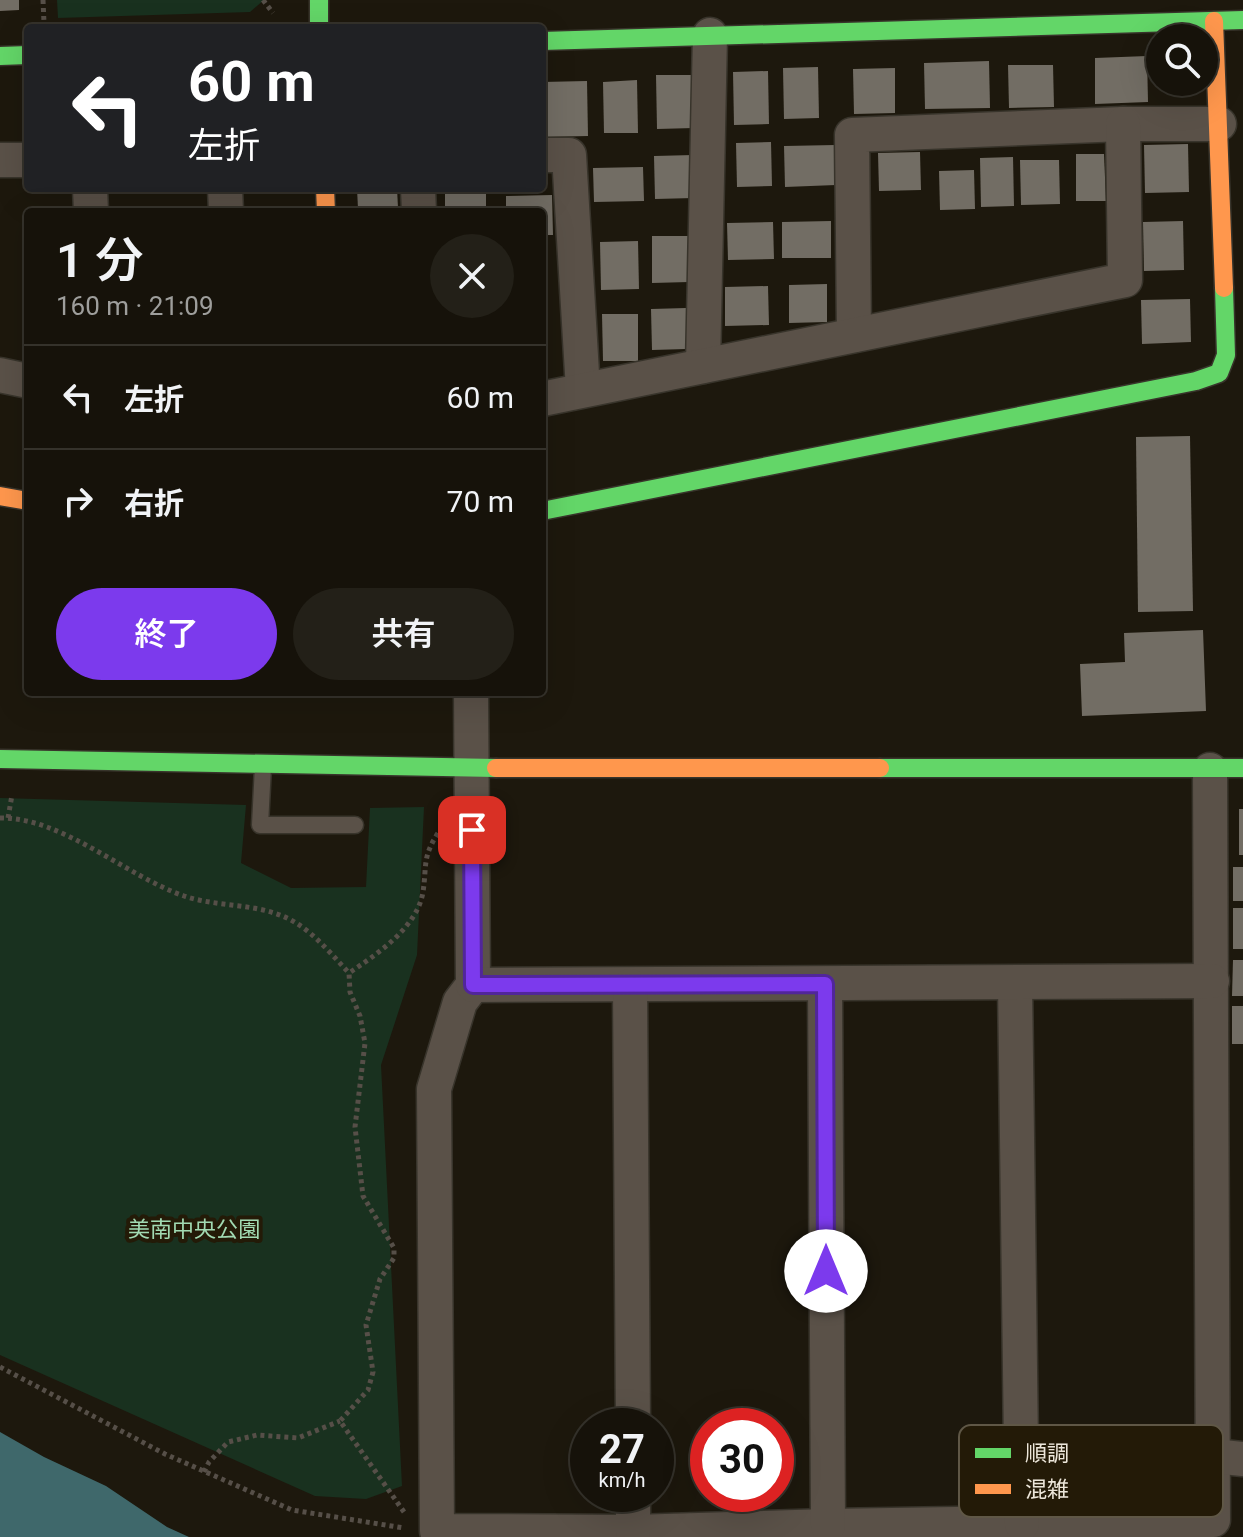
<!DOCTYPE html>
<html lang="ja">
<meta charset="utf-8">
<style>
body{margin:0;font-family:Roboto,"Noto Sans JP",sans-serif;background:#232018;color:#f1f3f6;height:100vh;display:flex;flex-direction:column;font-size:30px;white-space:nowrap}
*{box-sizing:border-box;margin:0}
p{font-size:26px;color:#9e9e9c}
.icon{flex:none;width:44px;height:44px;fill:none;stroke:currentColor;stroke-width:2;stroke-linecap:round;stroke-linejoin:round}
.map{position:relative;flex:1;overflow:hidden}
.sheet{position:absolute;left:24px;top:208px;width:522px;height:488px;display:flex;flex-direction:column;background:#16120a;border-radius:8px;box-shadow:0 8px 32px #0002,0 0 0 2px #35322b}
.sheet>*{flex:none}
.hud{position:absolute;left:24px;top:24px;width:522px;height:168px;border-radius:8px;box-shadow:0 8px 32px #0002,0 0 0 2px #35322b;background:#202124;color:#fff;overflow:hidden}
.buttons{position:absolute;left:1146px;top:24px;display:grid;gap:16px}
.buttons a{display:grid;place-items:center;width:72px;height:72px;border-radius:50%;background:#16120a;box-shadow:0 8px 32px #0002,0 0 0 2px #35322b;font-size:40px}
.speed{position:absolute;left:570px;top:1408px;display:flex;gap:16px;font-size:40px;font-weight:700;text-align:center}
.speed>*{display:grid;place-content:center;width:104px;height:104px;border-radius:50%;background:#16120a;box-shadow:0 8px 32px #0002,0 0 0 2px #35322b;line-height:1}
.speed small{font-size:20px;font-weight:400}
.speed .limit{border:12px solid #d22;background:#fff;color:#111}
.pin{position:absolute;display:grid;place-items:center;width:68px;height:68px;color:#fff;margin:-34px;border-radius:16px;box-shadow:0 4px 12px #0006}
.me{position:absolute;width:88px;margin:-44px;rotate:0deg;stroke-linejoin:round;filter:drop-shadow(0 0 6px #0008)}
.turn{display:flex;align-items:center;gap:28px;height:168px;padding:0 32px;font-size:36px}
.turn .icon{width:104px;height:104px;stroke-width:2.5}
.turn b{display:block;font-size:56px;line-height:68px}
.round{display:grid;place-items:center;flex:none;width:84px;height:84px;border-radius:42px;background:#232018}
.headline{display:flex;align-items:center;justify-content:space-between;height:136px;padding:0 32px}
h1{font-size:48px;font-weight:600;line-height:60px}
.primary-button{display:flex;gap:16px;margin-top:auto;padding:16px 32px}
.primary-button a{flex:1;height:92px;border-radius:48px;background:#7c3aed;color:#fff;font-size:32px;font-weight:600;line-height:92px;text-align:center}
.primary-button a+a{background:#232018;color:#f1f3f6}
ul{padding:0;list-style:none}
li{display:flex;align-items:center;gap:24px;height:104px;padding:0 32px;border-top:2px solid #35322b}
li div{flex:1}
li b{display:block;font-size:30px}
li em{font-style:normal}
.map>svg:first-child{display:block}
</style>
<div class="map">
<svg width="1243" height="1537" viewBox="0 0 1243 1537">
<rect width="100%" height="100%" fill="#1d180d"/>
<!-- green -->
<g fill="#19311f">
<path d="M57,0H264L250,12L58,18Z"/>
<path d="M0,798L246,805L241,863L291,888L366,887L370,808L424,807L417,955L381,1065L402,1486L366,1499L315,1496L0,1355Z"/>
</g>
<!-- water -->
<path fill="#3f686b" d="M0,1432L44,1457L106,1486L167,1527L189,1537H0Z"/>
<!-- building -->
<g fill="#726d64">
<path d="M0,0H19V10L0,11Z"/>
<path d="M1147,56L1148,102L1095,104V58Z"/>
<path d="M989,61L990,108L925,109L924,63Z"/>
<path d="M1008,65H1053L1054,107L1009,108Z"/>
<path d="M818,67L819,118L784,119L783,68Z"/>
<path d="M895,68V113L854,114L853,69Z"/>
<path d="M768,71L769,124L734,125L733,72Z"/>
<path d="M656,75H693L694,128L657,129Z"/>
<path d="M637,80L638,133H604L603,82Z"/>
<path d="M587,81L588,136L543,137L542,82Z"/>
<path d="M771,142L772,186L737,187L736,143Z"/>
<path d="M1188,144L1189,192L1145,193L1144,145Z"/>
<path d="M835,145L836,185L785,187L784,146Z"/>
<path d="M920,152L921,190L879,191L878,153Z"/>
<path d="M1076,154H1104L1106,201H1076Z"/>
<path d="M693,155L694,198L655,199L654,156Z"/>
<path d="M1013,157L1014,206L981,207L980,158Z"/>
<path d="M1020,160H1059L1060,204L1021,205Z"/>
<path d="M643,167L644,201L594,202L593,168Z"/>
<path d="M974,170L975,209L940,210L939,171Z"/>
<path d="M357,188H397L398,208L358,209Z"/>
<path d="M486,190V212H445V191Z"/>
<path d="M552,195L553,235H542V212H506V196Z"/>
<path d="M831,221V258H782V222Z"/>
<path d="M1183,221L1184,270L1144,271L1143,222Z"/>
<path d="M773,222L774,259L728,260L727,223Z"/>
<path d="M652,236H688L689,282L652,283Z"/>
<path d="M638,241L639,289L601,290L600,242Z"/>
<path d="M827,284V322L789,323V285Z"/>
<path d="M768,286L769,325L725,326V287Z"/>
<path d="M1190,299L1191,342L1142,344L1141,300Z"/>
<path d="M686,308V349L652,350L651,309Z"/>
<path d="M602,314H638V361H603Z"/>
<path d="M1190,436L1193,611L1138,612L1136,437Z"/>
<path d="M1203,630L1206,711L1082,716L1080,664L1125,662L1124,633Z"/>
<rect x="1239" y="809" width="4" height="46"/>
<rect x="1233" y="867" width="10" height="34"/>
<rect x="1233" y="908" width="10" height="41"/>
<path d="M1233,960H1243V996H1232Z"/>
<rect x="1232" y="1006" width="11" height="38"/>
</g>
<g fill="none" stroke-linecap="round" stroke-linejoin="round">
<defs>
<path id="lane" d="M263,766L260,825H355"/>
<g id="street">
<path d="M542,155H569L583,390"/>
<path d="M0,160H28"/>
<path d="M90,188L91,212"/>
<path d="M225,188L226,212"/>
<path d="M418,188L419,212"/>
<path d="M854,335L852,135L1123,124H1219"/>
<path d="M703,366L710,35"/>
<path d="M0,375L28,381"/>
<path d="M542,399L1125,280L1123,124"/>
<path d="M471,692L473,985L460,1002L434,1089L437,1531L633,1532L828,1526L1213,1520L1210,770"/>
<path d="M1015,983L1022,1524"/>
<path d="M825,984L828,1526"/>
<path d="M473,985L1212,981"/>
<path d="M630,986L633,1426"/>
<path d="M1214,1456L1243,1459"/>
<path d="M633,1494V1532"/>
</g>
<g id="fast">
<path d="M319,0V28"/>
<path d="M542,41L1243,20"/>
<path d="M0,56L28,55"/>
<path d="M542,511L1196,381L1219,373L1226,355L1224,288"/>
<path d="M0,759L496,768"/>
<path d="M880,768H1243"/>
</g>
<g id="slow">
<path d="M1214,21L1224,288"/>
<path d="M325,188L326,212"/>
<path d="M0,496L28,501"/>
<path d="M496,768H880"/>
</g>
</defs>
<!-- lane casing -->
<use href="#lane" stroke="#38342b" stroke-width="19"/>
<!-- street casing -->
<use href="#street" stroke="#38342b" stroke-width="37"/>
<!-- fast casing -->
<use href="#fast" stroke="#38342b" stroke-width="21"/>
<!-- slow casing -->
<use href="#slow" stroke="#38342b" stroke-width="21"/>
<!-- path -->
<g stroke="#564f48" stroke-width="5" stroke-dasharray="4 4" stroke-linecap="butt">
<path d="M43,0L44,23"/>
<path d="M263,0L273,13"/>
<path d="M0,818C62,817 126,876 184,896C219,908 263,902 296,923C316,935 333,956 349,973"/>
<path d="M8,818L12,795"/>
<path d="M0,1367L165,1454L292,1510L404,1528"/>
<path d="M204,1472L209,1462L228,1442L257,1435L298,1438L340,1421"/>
<path d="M404,1512L340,1421L368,1390L373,1372L366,1325L380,1279L394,1258V1248L363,1196L355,1127L365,1043L360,1016L350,992L349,973C377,954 417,928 423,892C427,865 422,858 438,833"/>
</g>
<!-- lane -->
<use href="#lane" stroke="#5a5148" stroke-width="16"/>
<!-- street -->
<use href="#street" stroke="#5a5148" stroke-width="34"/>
<!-- fast -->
<use href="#fast" stroke="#63d668" stroke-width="18"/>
<!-- slow -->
<use href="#slow" stroke="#ff974d" stroke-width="18"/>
</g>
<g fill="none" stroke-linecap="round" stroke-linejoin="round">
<defs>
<path id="route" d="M472,830L473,985L825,984L826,1271"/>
</defs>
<!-- route casing -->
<use href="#route" stroke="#51269a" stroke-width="20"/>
<!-- route -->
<use href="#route" stroke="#7c3aed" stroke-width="14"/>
</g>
<g text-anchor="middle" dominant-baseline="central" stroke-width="8" stroke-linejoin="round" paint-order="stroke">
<!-- park labels -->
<g font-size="22" fill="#a1dab2" stroke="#231a07">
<text x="194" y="1229">美南中央公園</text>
</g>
</g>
<!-- legend -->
<rect x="959" y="1425" width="264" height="92" rx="12" fill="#231a07" stroke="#5f5746" stroke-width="2"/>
<rect x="975" y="1448" width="36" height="10" fill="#63d668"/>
<rect x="975" y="1484" width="36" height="10" fill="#ff974d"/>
<g font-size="22" fill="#ece6da">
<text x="1025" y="1461">順調</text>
<text x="1025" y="1497">混雑</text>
</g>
</svg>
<div class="buttons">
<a><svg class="icon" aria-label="search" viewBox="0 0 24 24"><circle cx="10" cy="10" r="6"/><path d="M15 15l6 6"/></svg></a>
</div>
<div class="speed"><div>27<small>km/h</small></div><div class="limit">30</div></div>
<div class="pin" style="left:472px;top:830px;background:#d93025"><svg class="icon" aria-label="arrive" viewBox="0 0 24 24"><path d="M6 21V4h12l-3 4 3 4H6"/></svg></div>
<svg class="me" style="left:826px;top:1271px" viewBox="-20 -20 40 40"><circle r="19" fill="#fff"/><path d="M0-13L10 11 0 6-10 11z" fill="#7c3aed"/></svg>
<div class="hud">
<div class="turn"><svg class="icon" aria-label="left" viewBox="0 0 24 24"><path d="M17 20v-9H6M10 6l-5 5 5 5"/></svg><div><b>60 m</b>左折</div></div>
</div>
<section class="sheet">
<div class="headline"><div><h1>1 分</h1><p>160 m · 21:09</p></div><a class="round"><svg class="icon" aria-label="close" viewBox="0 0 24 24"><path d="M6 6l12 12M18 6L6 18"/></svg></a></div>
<ul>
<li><svg class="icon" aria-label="left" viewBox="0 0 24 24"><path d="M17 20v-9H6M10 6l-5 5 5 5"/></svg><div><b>左折</b></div><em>60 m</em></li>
<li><svg class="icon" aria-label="right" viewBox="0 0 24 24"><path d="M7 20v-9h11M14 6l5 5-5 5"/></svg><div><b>右折</b></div><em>70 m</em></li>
</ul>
<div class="primary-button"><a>終了</a><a>共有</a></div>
</section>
</div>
